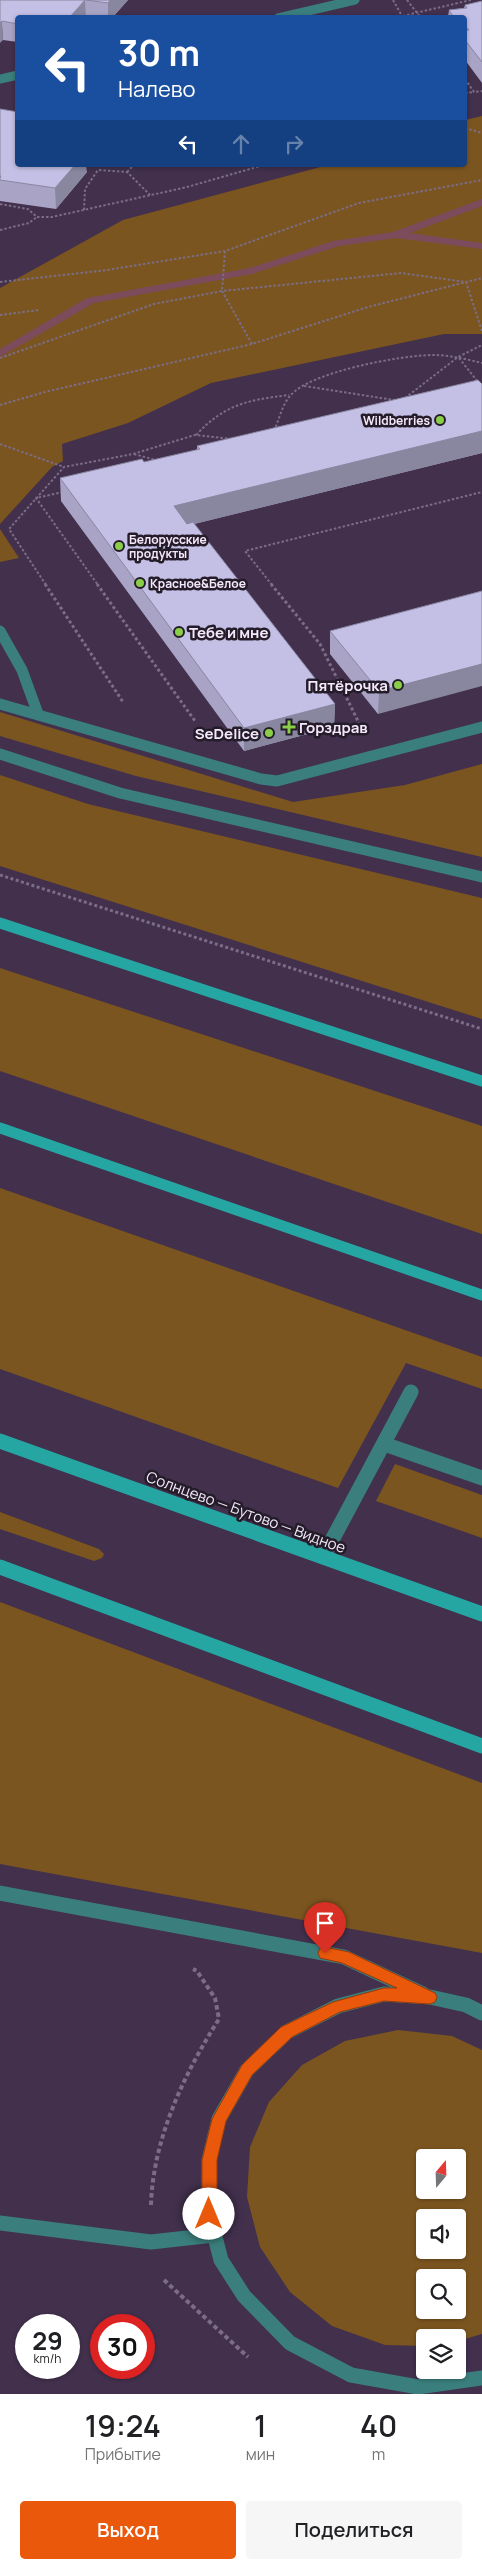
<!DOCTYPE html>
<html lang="ru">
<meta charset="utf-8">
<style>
body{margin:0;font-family:Manrope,sans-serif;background:#f6f6f6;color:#202124;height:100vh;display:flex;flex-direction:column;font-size:19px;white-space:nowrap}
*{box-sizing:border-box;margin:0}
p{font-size:16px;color:#757577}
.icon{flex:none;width:28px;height:28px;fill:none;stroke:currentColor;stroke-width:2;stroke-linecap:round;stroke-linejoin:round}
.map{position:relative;height:2394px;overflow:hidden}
.details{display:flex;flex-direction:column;background:#fff;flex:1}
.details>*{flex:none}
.guide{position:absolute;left:15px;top:15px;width:452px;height:152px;border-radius:5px;box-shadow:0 1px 4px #0004;background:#1a4fa0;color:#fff;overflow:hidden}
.needle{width:32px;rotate:19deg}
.tools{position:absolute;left:416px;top:2149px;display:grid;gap:10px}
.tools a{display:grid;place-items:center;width:50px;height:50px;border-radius:5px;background:#fff;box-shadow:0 1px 4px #0004;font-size:25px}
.speed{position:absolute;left:15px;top:2314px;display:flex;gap:10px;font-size:25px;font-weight:700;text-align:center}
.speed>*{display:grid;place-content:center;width:65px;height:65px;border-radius:50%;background:#fff;box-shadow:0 1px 4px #0004;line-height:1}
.speed small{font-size:12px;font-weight:400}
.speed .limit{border:8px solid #d22;background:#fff;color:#111}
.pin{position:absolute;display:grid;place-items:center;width:42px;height:42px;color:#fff;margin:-51px -21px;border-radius:50% 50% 50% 0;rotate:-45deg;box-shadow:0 0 5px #0007}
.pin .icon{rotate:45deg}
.me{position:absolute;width:55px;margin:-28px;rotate:0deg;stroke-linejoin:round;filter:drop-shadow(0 0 4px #0008)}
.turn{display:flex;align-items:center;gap:18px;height:105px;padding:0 20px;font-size:22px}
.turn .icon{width:65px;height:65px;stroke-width:2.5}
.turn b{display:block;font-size:35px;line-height:42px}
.lanes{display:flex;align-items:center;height:48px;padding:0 20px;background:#0003;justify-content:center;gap:25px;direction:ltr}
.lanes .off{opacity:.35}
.eta{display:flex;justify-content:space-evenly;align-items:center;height:85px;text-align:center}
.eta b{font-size:30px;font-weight:600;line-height:35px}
.primary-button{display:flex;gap:10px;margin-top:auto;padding:10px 20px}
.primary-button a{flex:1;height:58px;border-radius:5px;background:#ea580c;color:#fff;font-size:20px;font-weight:600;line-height:58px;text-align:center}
.primary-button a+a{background:#f6f6f6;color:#202124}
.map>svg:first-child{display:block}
</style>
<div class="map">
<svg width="482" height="2394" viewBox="0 0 482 2394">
<rect width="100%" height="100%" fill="#42304d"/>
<!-- green -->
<g fill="#7b551f" fill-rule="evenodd">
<path d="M482,116V334H444L211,383L128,423L62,444L63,461L52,467L0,524V288L123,220L328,165H465V120Z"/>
<path d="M0,529L19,558L0,562Z"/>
<path d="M0,712L293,802L405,785L482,764V857L136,776L0,736Z"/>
<path d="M0,775L88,804L482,898V1019L0,866Z"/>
<path d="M0,968L482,1126V1234L0,1071Z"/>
<path d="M0,1188L482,1357V1389L406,1363L338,1488L0,1369Z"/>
<path d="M395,1464L482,1495V1538L376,1501Z"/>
<path d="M0,1512L99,1549L104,1554L102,1558L94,1561L0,1529Z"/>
<path d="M0,1602L482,1783V1953L0,1864Z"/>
<path d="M398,2030L452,2036L482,2050V2334L458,2341V2338H425V2346L385,2345L332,2326L290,2292L260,2247L247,2197L250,2147L269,2102L302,2065L345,2041ZM425,2158H458V2190H425ZM425,2218H458V2250H425ZM425,2278H458V2310H425Z"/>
</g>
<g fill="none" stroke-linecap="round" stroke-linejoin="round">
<!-- stream -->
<path fill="#7c4c5d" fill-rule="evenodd" d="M482,199V206L410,233L482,243V249L396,238L339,246L252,274L94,303L0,357V349L87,298L250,268L333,241L393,232Z"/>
<!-- path-far2 -->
<g stroke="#7c6d86" stroke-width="2" stroke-dasharray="2.5 2" stroke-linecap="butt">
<path d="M393,0L402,16"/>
<path d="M407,0L421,18"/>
<path d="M394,18L471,0"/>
<path d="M439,18L450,15"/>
<path d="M465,79L474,92L482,91"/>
<path d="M465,93L474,92"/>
<path d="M465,128L482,133"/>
<path d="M127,172L134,165"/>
<path d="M0,204L28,209L37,217H52L187,187L264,165"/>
<path d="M84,210L85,189L98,170L127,172L150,195"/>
<path d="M0,230L29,223L37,217"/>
<path d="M0,282L107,270L225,251L359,203L482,180"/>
<path d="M0,315L39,310"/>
<path d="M252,344L222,291L401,273L466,282L482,331"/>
<path d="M0,358L154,304L222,291L225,251"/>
<path d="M459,358L482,387"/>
<path d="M304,386L394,400"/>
<path d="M405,398L458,357L482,345"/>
<path d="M0,405L45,392L252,344L368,307L482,278"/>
<path d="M274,431C279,420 282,405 290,396C309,372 402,355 433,355C449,355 466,359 482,363"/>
<path d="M196,435C225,404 248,400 289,395"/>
<path d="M0,444L64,467"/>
<path d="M134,454L159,461"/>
<path d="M63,492L36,498L98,585"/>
<path d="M46,585L9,529L64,467L133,454L195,435L231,439"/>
<path d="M272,585L245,551L482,492"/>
</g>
<!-- path-far1 -->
<g stroke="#7c6d86" stroke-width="3" stroke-dasharray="3 2.5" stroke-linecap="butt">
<path d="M45,584L123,702"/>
<path d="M97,584L195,721"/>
<path d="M271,584L320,644L359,723"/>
<path d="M0,875L482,1029"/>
</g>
<!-- path -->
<g stroke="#7c6d86" stroke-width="4" stroke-dasharray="4.5 3" stroke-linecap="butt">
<path d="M151,2205C153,2139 184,2074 219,2019L215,1998L197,1971L193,1969"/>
<path d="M164,2280L248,2357"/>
</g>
<!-- lane-far1 -->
<g stroke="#3a7f7d" stroke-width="11">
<path d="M0,631L22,670L38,714"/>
<path d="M0,704L261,779L277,781L482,727"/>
<path d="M0,754L120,793L482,877"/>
</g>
<!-- lane -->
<g stroke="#3a7f7d" stroke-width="15">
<path d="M384,1444L482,1478"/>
<path d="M323,1557L411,1392"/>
</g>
<!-- street-far1 -->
<g stroke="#3a7f7d" stroke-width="9">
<path d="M278,18L355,0"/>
<path d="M0,79L18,75"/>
</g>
<!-- street -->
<g stroke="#3a7f7d" stroke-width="15">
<path d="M0,1893L344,1957L423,1994"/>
<path d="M482,2013L466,2005L430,1997L384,1994L338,2006L287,2032L247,2070L219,2119L209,2160V2214L221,2260L244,2296L290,2343L351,2375L418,2387L482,2378"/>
<path d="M0,2223L151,2242L214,2235"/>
</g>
<!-- secondary-far1 -->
<g stroke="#25a6a2" stroke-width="11">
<path d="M0,923L482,1081"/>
<path d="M0,1128L482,1295"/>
</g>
<!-- secondary -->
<g stroke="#25a6a2" stroke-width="15">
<path d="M0,1441L482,1614"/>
<path d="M0,1567L482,1746"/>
</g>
</g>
<!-- wall -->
<g fill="#a9a4c5">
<path d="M0,0H128L112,18H18V42L3,40Z"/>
<path d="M482,1V83L465,60V18H448L449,10L464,8L465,5Z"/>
<path d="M0,109L87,172L56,209L0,201Z"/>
<path d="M482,384V453L194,524L335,704L334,727L244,751L61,501L60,478L144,462L197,450V446Z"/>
<path d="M482,591L378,714L330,654V631Z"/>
</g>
<!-- shaded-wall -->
<g fill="#8986a0">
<path d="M85,0L86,18H69Z"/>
<path d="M110,0H128L112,18H108V3Z"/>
<path d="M2,21L3,40L0,43V23Z"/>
<path d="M75,165H86L87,172L56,209L55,188Z"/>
<path d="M482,431V453L174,529V506Z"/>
<path d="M482,664V686L378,714L379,691Z"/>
<path d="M335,704L334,727L244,751V728Z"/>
</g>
<!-- building -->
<g fill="#c4bfe5" stroke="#8986a0">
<path d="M0,0H85L69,18H18V24L2,21L0,23Z"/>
<path d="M86,0H110L108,3Z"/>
<path d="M482,1V62L465,40V30H469L465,26V18H454L449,10L467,8L465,5Z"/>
<path d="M0,109L18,112V165H75L55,188L0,180V178L1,176H0Z"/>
<path d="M478,380L482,384V431L174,506L187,524L193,522L335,704L244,728L60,478L142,459L144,462L200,449L197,446Z"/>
<path d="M482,591V664L379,691L330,631Z"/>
</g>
<!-- route -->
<path fill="#ea580c" stroke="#983908" d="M325,1947L349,1952L435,1993L437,1997L435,2002L430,2004L384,2001L340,2012L292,2037L252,2075L226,2121L217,2160V2214L215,2219L209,2221L204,2219L202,2214V2160L212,2119L242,2065L281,2027L333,2002L384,1988H397L342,1963L320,1958L318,1953L320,1948Z"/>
<!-- markers -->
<g fill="#8ace47" stroke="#241c29" stroke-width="2">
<circle cx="440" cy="420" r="5"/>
<circle cx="119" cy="546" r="5"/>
<circle cx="140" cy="583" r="5"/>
<circle cx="179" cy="632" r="5"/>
<circle cx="398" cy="685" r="5"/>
<path d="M286.5 719.5h5v5h5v5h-5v5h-5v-5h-5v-5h5z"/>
<circle cx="269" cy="733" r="5"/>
</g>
<g text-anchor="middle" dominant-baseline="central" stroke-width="5" stroke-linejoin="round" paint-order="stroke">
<!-- far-poi labels -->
<g font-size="12" font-weight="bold" fill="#f4e9fb" stroke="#241c29" text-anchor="start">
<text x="430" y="420" text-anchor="end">Wildberries</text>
<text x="129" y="539">Белорусские<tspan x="129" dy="14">продукты</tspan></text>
<text x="150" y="583">Красное&amp;Белое</text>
</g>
<!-- poi labels -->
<g font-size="15" font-weight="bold" fill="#f4e9fb" stroke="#241c29" text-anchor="start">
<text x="189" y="632">Тебе и мне</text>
<text x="388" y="685" text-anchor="end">Пятёрочка</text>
<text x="299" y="727">Горздрав</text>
<text x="259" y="733" text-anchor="end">SeDelice</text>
</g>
<!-- street labels -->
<g font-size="15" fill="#f4e9fb" stroke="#241c29">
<text transform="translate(246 1512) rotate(20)">Солнцево — Бутово — Видное</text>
</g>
</g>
</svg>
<div class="tools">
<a><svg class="needle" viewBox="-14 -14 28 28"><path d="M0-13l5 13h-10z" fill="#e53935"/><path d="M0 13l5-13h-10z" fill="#757577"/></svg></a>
<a><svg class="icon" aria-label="sound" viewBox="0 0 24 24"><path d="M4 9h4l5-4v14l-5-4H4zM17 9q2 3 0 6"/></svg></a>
<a><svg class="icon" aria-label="search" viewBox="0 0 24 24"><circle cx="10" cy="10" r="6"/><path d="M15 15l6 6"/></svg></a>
<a><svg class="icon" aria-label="layers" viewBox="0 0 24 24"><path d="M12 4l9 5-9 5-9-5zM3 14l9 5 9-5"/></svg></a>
</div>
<div class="speed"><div>29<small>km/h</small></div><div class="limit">30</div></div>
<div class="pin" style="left:325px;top:1953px;background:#d93025"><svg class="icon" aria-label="arrive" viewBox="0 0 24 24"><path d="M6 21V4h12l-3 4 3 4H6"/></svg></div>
<svg class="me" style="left:209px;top:2214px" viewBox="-20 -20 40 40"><circle r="19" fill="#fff"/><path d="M0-13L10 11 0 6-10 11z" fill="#ea580c"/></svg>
<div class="guide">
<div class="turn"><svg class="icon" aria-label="left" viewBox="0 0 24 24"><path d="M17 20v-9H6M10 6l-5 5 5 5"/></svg><div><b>30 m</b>Налево</div></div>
<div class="lanes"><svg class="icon" aria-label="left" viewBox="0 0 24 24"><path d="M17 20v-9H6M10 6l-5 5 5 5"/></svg><svg class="icon off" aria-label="ahead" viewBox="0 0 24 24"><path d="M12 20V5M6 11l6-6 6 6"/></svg><svg class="icon off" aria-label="right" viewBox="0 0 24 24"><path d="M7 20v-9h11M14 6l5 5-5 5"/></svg></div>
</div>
</div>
<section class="details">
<div class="eta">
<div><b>19:24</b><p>Прибытие</p></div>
<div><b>1</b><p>мин</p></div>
<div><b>40</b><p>m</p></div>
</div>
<div class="primary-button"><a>Выход</a><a>Поделиться</a></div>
</section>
